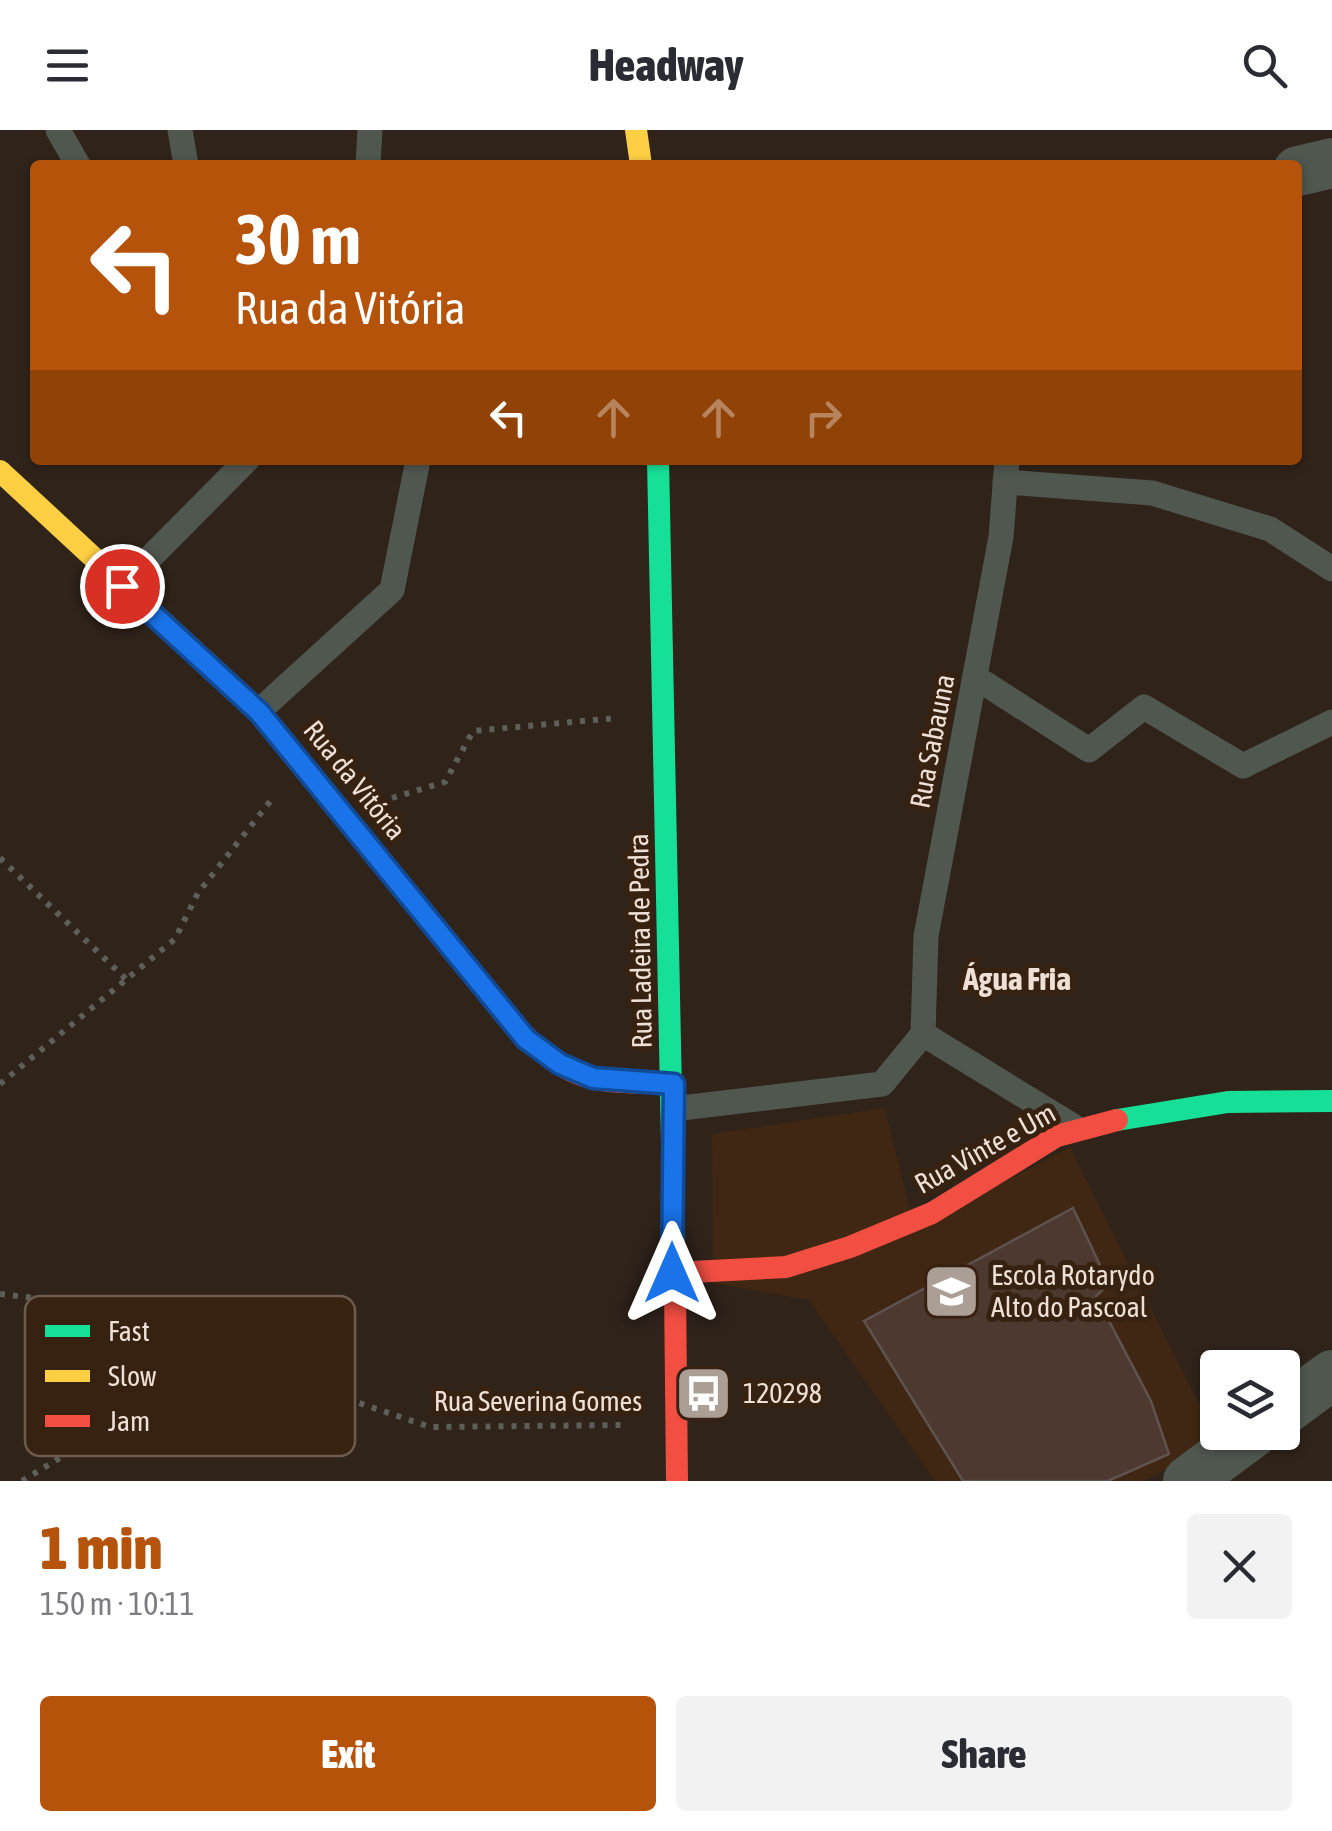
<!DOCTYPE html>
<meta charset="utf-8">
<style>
body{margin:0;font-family:"Asap Condensed",sans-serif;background:#f2f2f3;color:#2b2b33;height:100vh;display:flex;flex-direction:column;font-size:38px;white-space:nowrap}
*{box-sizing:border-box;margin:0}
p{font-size:32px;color:#7c7c81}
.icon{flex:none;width:55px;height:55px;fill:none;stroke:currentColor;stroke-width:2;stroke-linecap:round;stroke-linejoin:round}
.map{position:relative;height:1351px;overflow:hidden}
.drawer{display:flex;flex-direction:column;background:#fff;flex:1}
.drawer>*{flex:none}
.top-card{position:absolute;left:30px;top:30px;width:1272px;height:305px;border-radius:10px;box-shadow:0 2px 8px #0004;background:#b45309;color:#fff;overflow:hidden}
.controls{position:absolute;left:1200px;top:1220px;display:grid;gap:20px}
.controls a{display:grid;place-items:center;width:100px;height:100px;border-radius:10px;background:#fff;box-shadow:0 2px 8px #0004;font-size:50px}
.pin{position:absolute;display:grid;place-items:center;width:85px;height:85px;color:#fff;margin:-42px;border:5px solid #fff;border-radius:50%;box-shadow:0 2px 10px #0007}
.me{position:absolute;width:110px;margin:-55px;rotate:0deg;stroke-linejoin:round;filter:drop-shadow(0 0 8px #0008)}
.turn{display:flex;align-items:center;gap:35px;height:210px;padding:0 40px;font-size:45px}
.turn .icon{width:130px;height:130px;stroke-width:2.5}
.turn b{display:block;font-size:70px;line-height:85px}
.lanes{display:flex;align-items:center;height:95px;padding:0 40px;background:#0003;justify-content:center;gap:50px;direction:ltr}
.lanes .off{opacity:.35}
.round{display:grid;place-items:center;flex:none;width:105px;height:105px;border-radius:10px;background:#f2f2f3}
.summary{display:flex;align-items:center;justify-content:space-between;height:170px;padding:0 40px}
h1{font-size:60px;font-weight:800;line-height:75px;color:#b45309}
.cta{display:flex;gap:20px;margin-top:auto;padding:20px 40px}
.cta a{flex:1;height:115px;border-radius:10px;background:#b45309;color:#fff;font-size:40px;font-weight:800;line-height:115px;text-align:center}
.cta a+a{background:#f2f2f3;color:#2b2b33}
header{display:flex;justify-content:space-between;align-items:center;height:130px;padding:0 40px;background:#fff;font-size:45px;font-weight:800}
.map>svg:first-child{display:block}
</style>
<header><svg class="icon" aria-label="menu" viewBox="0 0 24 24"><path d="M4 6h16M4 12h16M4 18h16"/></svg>Headway<svg class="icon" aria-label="search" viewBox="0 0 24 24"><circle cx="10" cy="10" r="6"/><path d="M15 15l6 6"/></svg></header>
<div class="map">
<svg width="1332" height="1351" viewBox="0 0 1332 1351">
<rect width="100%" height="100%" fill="#2f231a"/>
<!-- built -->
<path fill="#3f2713" d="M885,978L915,1100L1070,1017L1219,1313L1144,1351H935L809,1170L713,1153L712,1004Z"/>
<!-- building -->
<path fill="#4e3930" stroke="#5e534e" stroke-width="2.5" d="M1073,1078L1109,1154L1096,1166L1151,1271L1169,1324L1108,1351H963L864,1191Z"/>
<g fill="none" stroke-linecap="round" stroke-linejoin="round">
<!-- path -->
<g stroke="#5e5f59" stroke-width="6" stroke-dasharray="5 8" stroke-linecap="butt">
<path d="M392,668L445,652L473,601L616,588"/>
<path d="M0,728L127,850"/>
<path d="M0,954L175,809L198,763L272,669"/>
<path d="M0,1164L184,1186L236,1231"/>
<path d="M22,1351L215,1234L238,1232L430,1297L627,1295"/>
</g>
<!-- lane -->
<g stroke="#50574f" stroke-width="25">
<path d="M58,0L78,35"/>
<path d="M180,0L186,35"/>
<path d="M368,35L370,0"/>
<path d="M1005,352L1152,363L1270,399L1332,439"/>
<path d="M122,456L247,330"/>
<path d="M975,547L1089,620L1144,577L1243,636L1332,592"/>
<path d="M259,581L392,460L418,330"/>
<path d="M923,904L926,806L1001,407L1007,330"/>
<path d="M673,979L882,954L923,904L1073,996"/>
</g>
<!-- street -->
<g stroke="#50574f" stroke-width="50">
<path d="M1298,41L1332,33"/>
<path d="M1282,1282L1332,1245"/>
<path d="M1188,1351L1254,1302"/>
</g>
<!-- fast -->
<g stroke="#16e098" stroke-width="22">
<path d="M658,330L675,1157"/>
<path d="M1117,990L1228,972L1332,971"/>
</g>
<!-- slow -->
<g stroke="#ffcf43" stroke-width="22">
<path d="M636,0L641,35"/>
<path d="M0,341L259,581L474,845"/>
</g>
<!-- jam -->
<g stroke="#f24e42" stroke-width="22">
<path d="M474,845C506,884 542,938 595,949C620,954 648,952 673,954"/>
<path d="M672,1143L786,1137L850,1117L932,1083L1057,1006L1117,990"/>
<path d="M675,1157L677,1351"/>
</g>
</g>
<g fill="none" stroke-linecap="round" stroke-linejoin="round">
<defs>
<path id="route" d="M122,456L259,582L526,909L560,934L593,948L674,954L672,1143"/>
</defs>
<!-- route casing -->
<use href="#route" stroke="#114b97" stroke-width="25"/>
<!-- route -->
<use href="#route" stroke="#1a73e8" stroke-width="18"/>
</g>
<!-- icons -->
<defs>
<symbol id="school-square" viewBox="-11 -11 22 22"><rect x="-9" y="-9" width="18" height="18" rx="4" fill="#ab9e94" stroke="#372212"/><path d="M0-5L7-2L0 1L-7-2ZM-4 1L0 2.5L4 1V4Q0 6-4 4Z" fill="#fff"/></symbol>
<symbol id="bus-square" viewBox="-11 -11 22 22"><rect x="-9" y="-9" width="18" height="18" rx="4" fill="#ab9e94" stroke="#372212"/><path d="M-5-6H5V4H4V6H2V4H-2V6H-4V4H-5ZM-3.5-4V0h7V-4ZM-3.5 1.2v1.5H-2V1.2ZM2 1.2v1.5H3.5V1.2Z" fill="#fff"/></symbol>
</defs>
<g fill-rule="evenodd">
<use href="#school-square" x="920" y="1130" width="63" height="63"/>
<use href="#bus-square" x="672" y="1232" width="63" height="63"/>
</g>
<g text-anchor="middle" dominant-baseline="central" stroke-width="10" stroke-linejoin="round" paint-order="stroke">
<!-- street labels -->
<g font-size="28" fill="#eee0d6" stroke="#372212">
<text transform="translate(932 611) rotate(-79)">Rua Sabauna</text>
<text transform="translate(355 650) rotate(51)">Rua da Vitória</text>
<text transform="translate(640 811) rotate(-91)">Rua Ladeira de Pedra</text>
<text transform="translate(985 1018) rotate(-29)">Rua Vinte e Um</text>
<text x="538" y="1271">Rua Severina Gomes</text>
</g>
<!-- poi labels -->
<g font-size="28" fill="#eee0d6" stroke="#372212" text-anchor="start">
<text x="991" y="1145">Escola Rotarydo<tspan x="991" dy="32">Alto do Pascoal</tspan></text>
<text x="743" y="1263">120298</text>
</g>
<!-- quarter labels -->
<g font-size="32" font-weight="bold" fill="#eee0d6" stroke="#372212">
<text x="1017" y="848">Água Fria</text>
</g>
</g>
<!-- legend -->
<rect x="25" y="1166" width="330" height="160" rx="15" fill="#372212" stroke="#6e5b4d" stroke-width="2.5"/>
<rect x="45" y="1195" width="45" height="12" fill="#16e098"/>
<rect x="45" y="1240" width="45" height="12" fill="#ffcf43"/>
<rect x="45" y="1285" width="45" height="12" fill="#f24e42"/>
<g font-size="28" fill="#eee0d6">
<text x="108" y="1211">Fast</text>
<text x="108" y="1256">Slow</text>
<text x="108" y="1301">Jam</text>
</g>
</svg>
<div class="controls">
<a><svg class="icon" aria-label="layers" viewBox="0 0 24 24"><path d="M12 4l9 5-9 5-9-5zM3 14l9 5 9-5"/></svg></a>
</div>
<div class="pin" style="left:122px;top:456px;background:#d93025"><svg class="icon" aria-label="arrive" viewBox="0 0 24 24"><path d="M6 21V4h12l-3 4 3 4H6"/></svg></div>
<svg class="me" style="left:672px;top:1143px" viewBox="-20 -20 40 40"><path d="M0-17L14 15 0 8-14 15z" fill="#1a73e8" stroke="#fff" stroke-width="4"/></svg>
<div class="top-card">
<div class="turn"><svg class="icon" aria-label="left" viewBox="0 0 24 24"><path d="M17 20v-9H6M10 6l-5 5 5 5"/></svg><div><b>30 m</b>Rua da Vitória</div></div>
<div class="lanes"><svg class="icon" aria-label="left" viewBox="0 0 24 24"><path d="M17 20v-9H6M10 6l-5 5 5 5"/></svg><svg class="icon off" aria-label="ahead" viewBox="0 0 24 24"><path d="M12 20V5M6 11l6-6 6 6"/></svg><svg class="icon off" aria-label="ahead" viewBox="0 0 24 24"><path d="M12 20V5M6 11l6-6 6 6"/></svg><svg class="icon off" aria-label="right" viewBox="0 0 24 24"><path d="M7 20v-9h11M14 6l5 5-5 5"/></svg></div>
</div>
</div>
<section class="drawer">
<div class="summary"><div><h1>1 min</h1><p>150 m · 10:11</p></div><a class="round"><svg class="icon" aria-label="close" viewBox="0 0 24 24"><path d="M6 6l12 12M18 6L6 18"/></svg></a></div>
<div class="cta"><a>Exit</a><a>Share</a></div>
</section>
